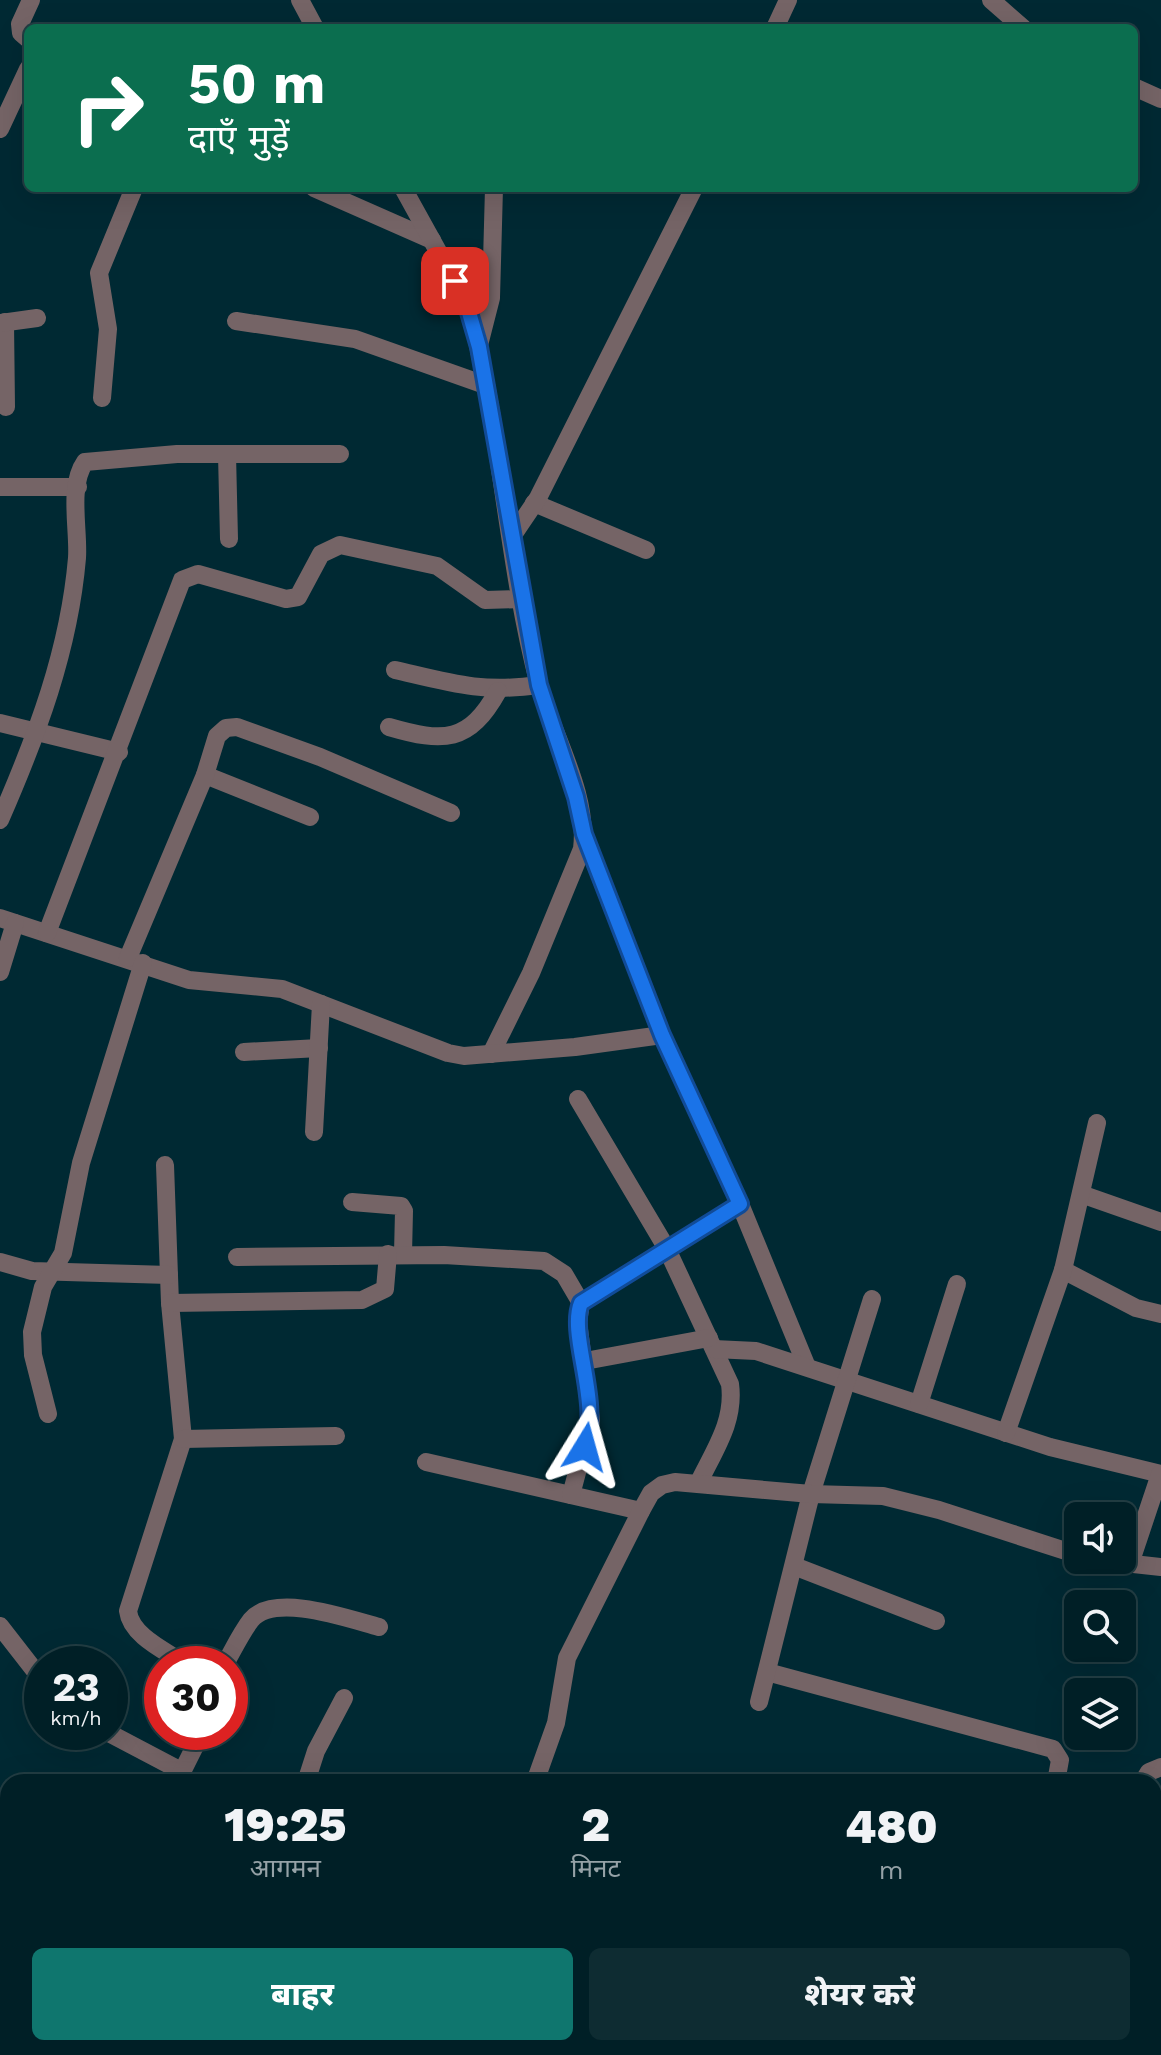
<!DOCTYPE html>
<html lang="hi">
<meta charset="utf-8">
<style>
body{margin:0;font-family:"Work Sans","Noto Sans Devanagari",sans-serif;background:#0e2c32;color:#f1f3f6;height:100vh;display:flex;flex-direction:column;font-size:30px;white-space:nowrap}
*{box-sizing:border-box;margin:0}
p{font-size:26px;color:#95a2a7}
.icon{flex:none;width:44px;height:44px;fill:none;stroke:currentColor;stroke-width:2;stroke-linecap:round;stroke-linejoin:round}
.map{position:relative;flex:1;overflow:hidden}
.drawer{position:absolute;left:0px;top:1774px;width:1162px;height:282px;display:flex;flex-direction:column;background:#001f26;border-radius:24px 24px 0 0;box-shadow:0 8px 32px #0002,0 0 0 2px #223d43}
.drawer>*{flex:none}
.hud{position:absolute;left:24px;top:24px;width:1114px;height:168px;border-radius:12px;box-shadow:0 8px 32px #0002,0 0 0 2px #223d43;background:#0b6e4f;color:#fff;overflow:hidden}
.tools{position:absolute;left:1064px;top:1502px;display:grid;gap:16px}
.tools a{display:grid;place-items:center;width:72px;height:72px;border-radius:12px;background:#001f26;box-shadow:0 8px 32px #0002,0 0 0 2px #223d43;font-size:40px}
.speed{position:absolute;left:24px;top:1646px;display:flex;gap:16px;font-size:40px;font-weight:700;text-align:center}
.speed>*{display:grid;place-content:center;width:104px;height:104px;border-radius:50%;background:#001f26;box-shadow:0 8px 32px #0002,0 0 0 2px #223d43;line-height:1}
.speed small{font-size:20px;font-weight:400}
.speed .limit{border:12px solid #d22;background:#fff;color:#111}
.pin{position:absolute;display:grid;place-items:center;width:68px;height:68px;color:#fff;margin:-34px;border-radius:16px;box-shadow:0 4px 12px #0006}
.me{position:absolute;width:88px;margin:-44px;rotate:8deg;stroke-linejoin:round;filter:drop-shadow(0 0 6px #0008)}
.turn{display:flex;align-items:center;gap:28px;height:168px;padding:0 32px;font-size:36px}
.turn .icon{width:104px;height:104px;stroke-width:2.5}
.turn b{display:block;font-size:56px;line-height:68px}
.eta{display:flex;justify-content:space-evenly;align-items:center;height:136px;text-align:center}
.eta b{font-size:48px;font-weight:800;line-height:56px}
.action{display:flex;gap:16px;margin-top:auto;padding:16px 32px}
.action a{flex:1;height:92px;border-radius:12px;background:#0f766e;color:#fff;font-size:32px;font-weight:800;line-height:92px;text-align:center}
.action a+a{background:#0e2c32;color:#f1f3f6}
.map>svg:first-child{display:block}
</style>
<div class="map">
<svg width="1161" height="2055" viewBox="0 0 1161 2055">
<rect width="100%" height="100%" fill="#002933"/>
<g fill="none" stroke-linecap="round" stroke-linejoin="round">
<!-- minor -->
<g stroke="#756466" stroke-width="18">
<path d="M300,0L315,28"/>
<path d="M991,0L1023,28"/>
<path d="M775,28L788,0"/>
<path d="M28,39L21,33L20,24L31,0"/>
<path d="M1134,87L1161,99"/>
<path d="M0,129L28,69"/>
<path d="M314,188L432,240"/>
<path d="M403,188L466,302L473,324C502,442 508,566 539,685C553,737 589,794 582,849L531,973L491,1054"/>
<path d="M236,321L355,339L485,385"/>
<path d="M5,322L6,407"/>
<path d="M0,323L37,318"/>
<path d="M479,345L491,298L494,188"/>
<path d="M102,398L108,329L99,273L134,188"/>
<path d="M227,454L229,539"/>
<path d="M0,487H78"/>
<path d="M534,503L646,550"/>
<path d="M511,538L538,498L694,188"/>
<path d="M395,670C451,683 481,693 539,685"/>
<path d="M0,723L119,752"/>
<path d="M389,727C444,743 469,743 498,691"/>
<path d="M205,775L310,817"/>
<path d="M0,820C37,735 69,651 77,558C79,530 68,486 85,462L177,454H340"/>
<path d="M584,835L662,1035L740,1204L807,1367"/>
<path d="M0,918L189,980L282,989L448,1053L464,1056L575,1047L662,1035"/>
<path d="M47,933L182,580L198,574L286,599L298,597L321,554L340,545L437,566L485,600L522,599"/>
<path d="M128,958L205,775L217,736L226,728L237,727L320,757L451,813"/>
<path d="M0,972L15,923"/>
<path d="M244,1052L319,1048"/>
<path d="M578,1099L667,1249L730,1384C735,1421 715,1449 699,1482"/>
<path d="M314,1132L321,1004"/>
<path d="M165,1165L170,1303L183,1439L128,1611C131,1636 166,1651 185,1664"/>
<path d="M1081,1194L1161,1222"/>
<path d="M352,1202L401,1206L404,1211L403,1254"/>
<path d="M237,1257L444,1255L544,1261L564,1274L581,1303"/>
<path d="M0,1262L32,1271L169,1275"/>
<path d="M1063,1270L1136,1308L1161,1314"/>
<path d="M170,1303L362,1300L385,1289L388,1254"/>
<path d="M714,1349L756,1351L1050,1447L1161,1474"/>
<path d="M585,1361L709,1338"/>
<path d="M919,1404L957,1284"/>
<path d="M48,1414L33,1355L32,1332L43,1287L63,1253L81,1163L143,963"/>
<path d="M1006,1433L1063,1270L1097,1123"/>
<path d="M183,1439L336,1436"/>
<path d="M426,1462L641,1511"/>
<path d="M571,1495L591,1420L578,1322L581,1303L740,1204"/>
<path d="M1097,1560L1161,1567"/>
<path d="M1130,1564L1160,1474"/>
<path d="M794,1566L936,1621"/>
<path d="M0,1626L42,1680"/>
<path d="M225,1664C233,1650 241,1633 251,1620C274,1592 349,1619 379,1627"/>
<path d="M767,1672L1053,1749L1060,1760L1056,1782"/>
<path d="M759,1702L811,1494L872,1299"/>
<path d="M107,1732L183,1772"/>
<path d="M178,1780L202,1732"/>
<path d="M306,1782L316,1751L344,1698"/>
<path d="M535,1782L556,1723L567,1658L641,1511L651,1493L662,1485L675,1482L811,1494L883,1496L939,1510L1078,1555"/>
<path d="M1143,1782L1149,1772L1161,1767"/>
<path d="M0,1880L8,1884"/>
<path d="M1154,1971L1161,1974"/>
<path d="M1154,2024L1161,2028"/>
<path d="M239,2048L258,2055"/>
<path d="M1007,2048L1010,2055"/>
<path d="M415,2055L424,2048"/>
<path d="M1079,2055L1081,2048"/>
</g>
</g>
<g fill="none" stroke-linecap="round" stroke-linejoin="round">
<defs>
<path id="route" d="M455,281L466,302L479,347L539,685L576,797L584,834L662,1035L740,1204L581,1303C568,1334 601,1400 585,1447"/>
</defs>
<!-- route casing -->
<use href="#route" stroke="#114b97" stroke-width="20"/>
<!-- route -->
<use href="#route" stroke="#1a73e8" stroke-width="14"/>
</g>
</svg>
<div class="tools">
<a><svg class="icon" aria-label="sound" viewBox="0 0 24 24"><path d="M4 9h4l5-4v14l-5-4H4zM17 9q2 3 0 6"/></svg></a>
<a><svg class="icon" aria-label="search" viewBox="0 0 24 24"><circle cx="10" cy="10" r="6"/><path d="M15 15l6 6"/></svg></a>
<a><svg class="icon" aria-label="layers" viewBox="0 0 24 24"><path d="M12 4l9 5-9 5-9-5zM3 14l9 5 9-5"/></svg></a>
</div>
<div class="speed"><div>23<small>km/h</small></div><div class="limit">30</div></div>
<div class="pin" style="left:455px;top:281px;background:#d93025"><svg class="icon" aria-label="arrive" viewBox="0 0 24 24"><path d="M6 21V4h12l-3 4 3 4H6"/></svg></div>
<svg class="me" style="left:585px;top:1447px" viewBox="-20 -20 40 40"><path d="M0-17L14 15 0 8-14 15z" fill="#1a73e8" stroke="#fff" stroke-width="4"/></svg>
<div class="hud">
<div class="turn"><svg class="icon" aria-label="right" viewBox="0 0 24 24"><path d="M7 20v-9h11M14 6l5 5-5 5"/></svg><div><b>50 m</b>दाएँ मुड़ें</div></div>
</div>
<section class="drawer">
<div class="eta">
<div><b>19:25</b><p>आगमन</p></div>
<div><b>2</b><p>मिनट</p></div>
<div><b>480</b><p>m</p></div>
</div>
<div class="action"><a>बाहर</a><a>शेयर करें</a></div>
</section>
</div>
